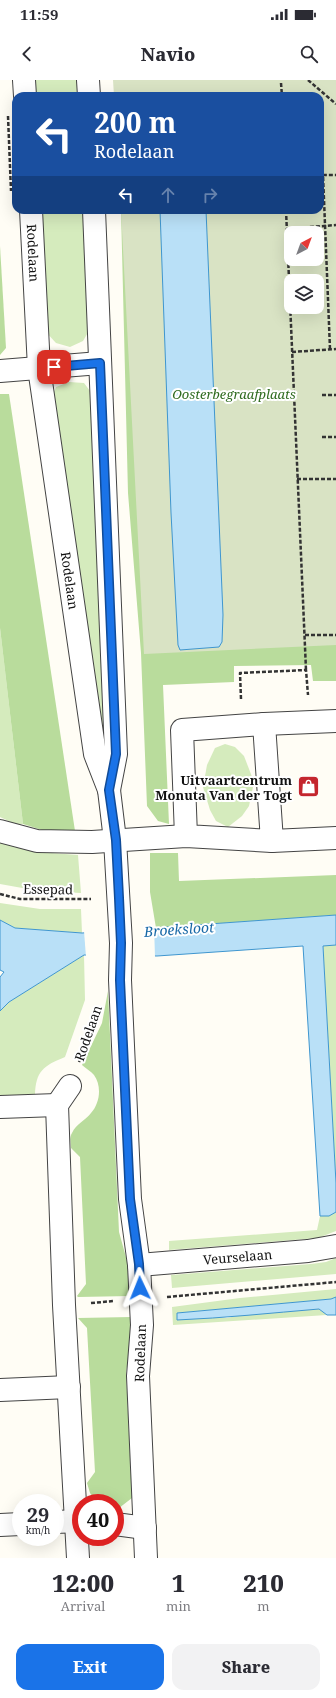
<!DOCTYPE html>
<style>
body{margin:0;font-family:"Noto Serif",serif;background:#f2f2f3;color:#2b2b33;height:100vh;display:flex;flex-direction:column;font-size:15px;white-space:nowrap}
*{box-sizing:border-box;margin:0}
p{font-size:13px;color:#7c7c81}
.icon{flex:none;width:22px;height:22px;fill:none;stroke:currentColor;stroke-width:2;stroke-linecap:round;stroke-linejoin:round}
.map{position:relative;height:1478px;overflow:hidden}
.details{display:flex;flex-direction:column;background:#fff;flex:1}
.details>*{flex:none}
.top-card{position:absolute;left:12px;top:12px;width:312px;height:122px;border-radius:12px;box-shadow:0 4px 16px #0002;background:#1a4fa0;color:#fff;overflow:hidden}
.needle{width:26px;rotate:41deg}
.controls{position:absolute;left:284px;top:146px;display:grid;gap:8px}
.controls a{display:grid;place-items:center;width:40px;height:40px;border-radius:8px;background:#fff;box-shadow:0 4px 16px #0002;font-size:20px}
.speed{position:absolute;left:12px;top:1414px;display:flex;gap:8px;font-size:20px;font-weight:700;text-align:center}
.speed>*{display:grid;place-content:center;width:52px;height:52px;border-radius:50%;background:#fff;box-shadow:0 4px 16px #0002;line-height:1}
.speed small{font-size:10px;font-weight:400}
.speed .limit{border:6px solid #d22;background:#fff;color:#111}
.pin{position:absolute;display:grid;place-items:center;width:34px;height:34px;color:#fff;margin:-17px;border-radius:8px;box-shadow:0 2px 6px #0006}
.me{position:absolute;width:44px;margin:-22px;rotate:358deg;stroke-linejoin:round;filter:drop-shadow(0 0 3px #0008)}
.turn{display:flex;align-items:center;gap:14px;height:84px;padding:0 16px;font-size:18px}
.turn .icon{width:52px;height:52px;stroke-width:2.5}
.turn b{display:block;font-size:28px;line-height:34px}
.lanes{display:flex;align-items:center;height:38px;padding:0 16px;background:#0003;justify-content:center;gap:20px;direction:ltr}
.lanes .off{opacity:.35}
.eta{display:flex;justify-content:space-evenly;align-items:center;height:68px;text-align:center}
.eta b{font-size:24px;font-weight:800;line-height:28px}
.cta{display:flex;gap:8px;margin-top:auto;padding:8px 16px}
.cta a{flex:1;height:46px;border-radius:12px;background:#1a73e8;color:#fff;font-size:16px;font-weight:800;line-height:46px;text-align:center}
.cta a+a{background:#f2f2f3;color:#2b2b33}
.status{display:flex;justify-content:space-between;align-items:center;height:28px;padding:0 20px;background:#fff;direction:ltr}
.status svg{height:11px;fill:currentColor}
header{display:flex;justify-content:space-between;align-items:center;height:52px;padding:0 16px;background:#fff;font-size:18px;font-weight:800}
.map>svg:first-child{display:block}
</style>
<div class="status"><b>11:59</b><svg viewBox="0 0 49 12"><path d="M0 12V9h3v3zM5 12V6h3v6zM10 12V3h3v9zM15 12V0h3v12zM26 1h20v11H26zM47 4h2v5h-2z"/></svg></div>
<header><svg class="icon" aria-label="back" viewBox="0 0 24 24"><path d="M15 5l-7 7 7 7"/></svg>Navio<svg class="icon" aria-label="search" viewBox="0 0 24 24"><circle cx="10" cy="10" r="6"/><path d="M15 15l6 6"/></svg></header>
<div class="map">
<svg width="336" height="1478" viewBox="0 0 336 1478">
<rect width="100%" height="100%" fill="#fffdf5"/>
<!-- green -->
<g fill="#d5ebbd">
<path d="M34,0H79L80,16H35Z"/>
<path d="M40,130H85L90,249L83,261L70,267L56,263L46,252Z"/>
<path d="M69,302L84,303L93,315L105,672L51,319L56,307Z"/>
<path d="M0,548L23,744H15L0,737Z"/>
<path d="M225,664L235,667L244,676L254,702L249,726L242,736L228,747L216,741L210,730L203,707L207,685L215,668Z"/>
<path d="M0,762L38,772L78,775L81,813L39,811L0,804Z"/>
<path d="M0,823L40,829H81L82,853L15,848L0,840Z"/>
<path d="M323,865H336V1103Z"/>
<path d="M84,875L85,920L65,977C43,986 36,991 35,1015L0,1016V931L9,922Z"/>
<path d="M336,1132V1151L318,1158L169,1170V1161L317,1150L320,1136H329Z"/>
<path d="M336,1178V1194L172,1208L171,1195L311,1184L326,1182Z"/>
<path d="M336,1209V1217L331,1219L177,1233L227,1238L246,1234L319,1229L327,1235L173,1245L172,1227L240,1218Z"/>
</g>
<!-- forest -->
<g fill="#b9dc9c">
<path d="M121,130H206L281,164L336,564V601H313L311,585L234,586V602L163,605L169,744L158,741L147,726L141,573L128,413Z"/>
<path d="M0,166L6,268L0,275Z"/>
<path d="M0,314H9L75,751L42,750L23,744L0,548Z"/>
<path d="M150,773H178L179,801L336,795V835L156,848L150,812Z"/>
<path d="M108,911L119,1152L129,1188L131,1216L78,1217L77,1216L86,1204L80,1077L71,1068C71,1063 69,1058 72,1053C76,1044 86,1040 91,1033C100,1023 102,1006 94,995C91,991 85,988 82,985L102,943Z"/>
<path d="M131,1237L132,1256L126,1292L132,1418L119,1428L115,1429V1423H97L90,1413L87,1403L95,1392L87,1248L78,1238Z"/>
</g>
<!-- cemetery -->
<path fill="#d9e3c4" fill-rule="evenodd" d="M113,0H336V565L144,574L121,130H320V16H114ZM291,153H317V179H291ZM291,201H317V227H291Z"/>
<!-- water -->
<g fill="#b9e0f7" stroke="#3f96cf">
<path d="M160,130H206L223,535L222,562L219,567L180,570L178,565L171,433Z"/>
<path d="M336,835V865L323,866L336,1103V1132L329,1136H320L303,866L157,876L84,875L9,922L0,931V897L4,892L0,890V840L15,848L82,853Z"/>
<path d="M336,1217V1235H327L319,1229C271,1233 225,1238 177,1240V1233L331,1219Z"/>
</g>
<!-- pier -->
<path fill="#fffdf5" d="M154,846L155,878L86,877L84,851Z"/>
<g fill="none" stroke-linecap="round" stroke-linejoin="round">
<defs>
<g id="minor">
<path d="M24,0L25,16"/>
<path d="M88,0L89,16"/>
<path id="s1" d="M31,130L39,288L95,674L109,710L115,760L121,863L120,900L130,1119L139,1185L142,1245L138,1296L146,1478"/>
<path d="M94,130L116,674L109,710"/>
<path d="M0,291L100,283"/>
<path d="M264,644L336,641"/>
<path d="M0,751L37,761L92,762L186,756L272,761L264,644L182,650L186,756"/>
<path d="M272,761L336,758"/>
<path d="M70,1006L57,1025L64,1225L78,1478"/>
<path d="M0,1027L57,1025"/>
<path id="s2" d="M139,1185L308,1171L336,1166"/>
<path d="M0,1310L69,1307"/>
<path d="M55,1442L81,1441"/>
<path d="M115,1444L145,1448"/>
<path d="M0,1445L21,1444"/>
</g>
</defs>
<!-- minor casing -->
<use href="#minor" stroke="#444" stroke-width="24"/>
<!-- path -->
<g stroke="#333" stroke-width="2.5" stroke-dasharray="4 2" stroke-linecap="butt">
<path d="M308,0L336,24"/>
<path d="M281,3L282,16"/>
<path d="M8,36L11,111"/>
<path d="M286,130L306,590"/>
<path d="M286,149L336,145"/>
<path d="M330,269L323,95H336"/>
<path d="M292,272L336,269"/>
<path d="M322,315H336"/>
<path d="M322,357H336"/>
<path d="M297,399H336"/>
<path d="M305,555H336"/>
<path d="M241,619L240,593L306,590L308,615"/>
<path d="M0,814L20,819H91"/>
<path d="M79,982L94,943"/>
<path d="M167,1217L336,1202"/>
<path d="M91,1223L114,1221"/>
</g>
<!-- minor -->
<use href="#minor" stroke="#fff" stroke-width="22"/>
</g>
<g fill="none" stroke-linecap="round" stroke-linejoin="round">
<defs>
<path id="route" d="M54,287L100,283L116,674L109,710L116,760L119,818L121,863L120,900L130,1119L139,1184L140,1208"/>
</defs>
<!-- route casing -->
<use href="#route" stroke="#114b97" stroke-width="10"/>
<!-- route -->
<use href="#route" stroke="#1a73e8" stroke-width="7"/>
</g>
<!-- icons -->
<defs>
<symbol id="shop-square" viewBox="-11 -11 22 22"><rect x="-9" y="-9" width="18" height="18" rx="4" fill="#c4262e" stroke="#fff"/><path d="M-5-2.5h2.3a2.7 3.5 0 0 1 5.4 0H5L5.5 6h-11ZM-1.5-2.5h3a1.5 2.3 0 0 0-3 0Z" fill="#fff"/></symbol>
</defs>
<g fill-rule="evenodd">
<use href="#shop-square" x="296" y="694" width="25" height="25"/>
</g>
<g text-anchor="middle" dominant-baseline="central" stroke-width="4" stroke-linejoin="round" paint-order="stroke">
<!-- street labels -->
<g font-size="13" fill="#111" stroke="#fff">
<text stroke="none"><textPath href="#s1" startOffset="43">Rodelaan</textPath></text>
<text stroke="none"><textPath href="#s1" startOffset="373">Rodelaan</textPath></text>
<text transform="translate(48 809) rotate(1)">Essepad</text>
<text transform="translate(88 953) rotate(-71)">Rodelaan</text>
<text stroke="none"><textPath href="#s2" startOffset="99">Veurselaan</textPath></text>
<text transform="translate(140 1273) rotate(-88)">Rodelaan</text>
</g>
<!-- park labels -->
<g font-size="13" font-style="italic" fill="#2f6b1f" stroke="#fff">
<text x="234" y="314">Oosterbegraafplaats</text>
</g>
<!-- poi labels -->
<g font-size="13" font-weight="bold" fill="#111" stroke="#fff" text-anchor="end">
<text x="292" y="700">Uitvaartcentrum<tspan x="292" dy="15">Monuta Van der Togt</tspan></text>
</g>
<!-- water labels -->
<g font-size="14" font-style="italic" fill="#1768a6" stroke="#fff">
<text transform="translate(179 849) rotate(-4)">Broeksloot</text>
</g>
</g>
</svg>
<div class="controls">
<a><svg class="needle" viewBox="-14 -14 28 28"><path d="M0-13l5 13h-10z" fill="#e53935"/><path d="M0 13l5-13h-10z" fill="#7c7c81"/></svg></a>
<a><svg class="icon" aria-label="layers" viewBox="0 0 24 24"><path d="M12 4l9 5-9 5-9-5zM3 14l9 5 9-5"/></svg></a>
</div>
<div class="speed"><div>29<small>km/h</small></div><div class="limit">40</div></div>
<div class="pin" style="left:54px;top:287px;background:#d93025"><svg class="icon" aria-label="arrive" viewBox="0 0 24 24"><path d="M6 21V4h12l-3 4 3 4H6"/></svg></div>
<svg class="me" style="left:140px;top:1208px" viewBox="-20 -20 40 40"><path d="M0-17L14 15 0 8-14 15z" fill="#1a73e8" stroke="#fff" stroke-width="4"/></svg>
<div class="top-card">
<div class="turn"><svg class="icon" aria-label="left" viewBox="0 0 24 24"><path d="M17 20v-9H6M10 6l-5 5 5 5"/></svg><div><b>200 m</b>Rodelaan</div></div>
<div class="lanes"><svg class="icon" aria-label="left" viewBox="0 0 24 24"><path d="M17 20v-9H6M10 6l-5 5 5 5"/></svg><svg class="icon off" aria-label="ahead" viewBox="0 0 24 24"><path d="M12 20V5M6 11l6-6 6 6"/></svg><svg class="icon off" aria-label="right" viewBox="0 0 24 24"><path d="M7 20v-9h11M14 6l5 5-5 5"/></svg></div>
</div>
</div>
<section class="details">
<div class="eta">
<div><b>12:00</b><p>Arrival</p></div>
<div><b>1</b><p>min</p></div>
<div><b>210</b><p>m</p></div>
</div>
<div class="cta"><a>Exit</a><a>Share</a></div>
</section>
